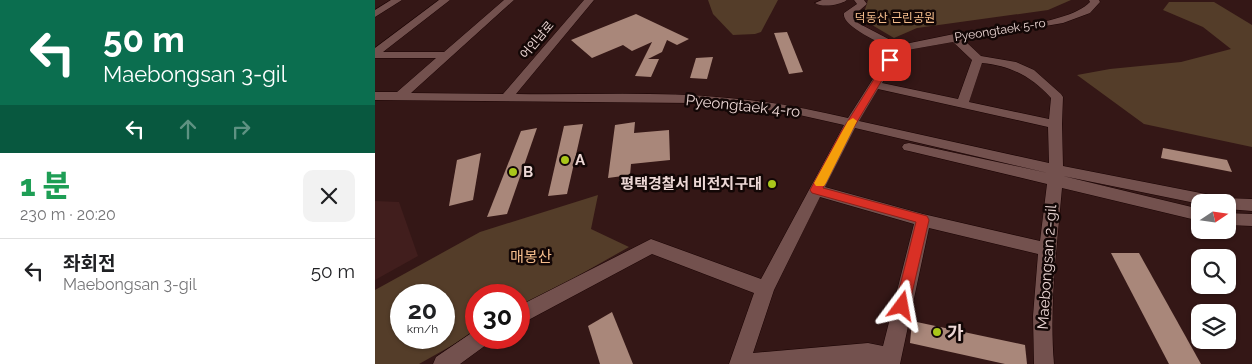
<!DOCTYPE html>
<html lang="ko">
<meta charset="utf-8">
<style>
body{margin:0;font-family:Raleway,"Noto Sans KR",sans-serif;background:#f2f2f2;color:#202124;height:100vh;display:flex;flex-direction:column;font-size:19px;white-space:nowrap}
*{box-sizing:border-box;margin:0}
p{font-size:16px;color:#757577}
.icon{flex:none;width:28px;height:28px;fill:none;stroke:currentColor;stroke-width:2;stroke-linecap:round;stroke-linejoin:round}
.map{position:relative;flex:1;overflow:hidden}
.panel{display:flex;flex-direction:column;background:#fff;width:375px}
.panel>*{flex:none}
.top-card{background:#0b6e4f;color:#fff;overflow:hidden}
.needle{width:32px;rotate:77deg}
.buttons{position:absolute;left:816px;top:194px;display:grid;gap:10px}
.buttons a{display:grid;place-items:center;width:45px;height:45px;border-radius:10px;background:#fff;box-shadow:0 1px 4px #0004;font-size:25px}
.speed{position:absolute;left:15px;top:284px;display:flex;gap:10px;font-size:25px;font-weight:700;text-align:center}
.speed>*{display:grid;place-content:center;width:65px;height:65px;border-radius:50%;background:#fff;box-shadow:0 1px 4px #0004;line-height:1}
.speed small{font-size:12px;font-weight:400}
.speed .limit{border:8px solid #d22;background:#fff;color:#111}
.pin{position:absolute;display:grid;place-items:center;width:42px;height:42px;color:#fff;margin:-21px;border-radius:10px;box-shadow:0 2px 8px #0006}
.me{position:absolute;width:55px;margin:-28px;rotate:13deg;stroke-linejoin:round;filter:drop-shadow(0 0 4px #0008)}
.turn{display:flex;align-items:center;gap:18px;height:105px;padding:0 20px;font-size:22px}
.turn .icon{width:65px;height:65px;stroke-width:2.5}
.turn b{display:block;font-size:35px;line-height:42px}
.lanes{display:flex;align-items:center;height:48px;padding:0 20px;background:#0003;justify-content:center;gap:25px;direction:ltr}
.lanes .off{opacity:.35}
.round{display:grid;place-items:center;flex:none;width:52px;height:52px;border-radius:10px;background:#f2f2f2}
.head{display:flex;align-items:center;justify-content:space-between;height:85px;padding:0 20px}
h1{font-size:30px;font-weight:800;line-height:38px;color:#1e9e55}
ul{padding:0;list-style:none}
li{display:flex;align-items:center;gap:15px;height:65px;padding:0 20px;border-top:1px solid #e0e0e0}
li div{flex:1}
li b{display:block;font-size:19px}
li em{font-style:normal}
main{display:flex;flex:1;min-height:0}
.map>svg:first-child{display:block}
</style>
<main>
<section class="panel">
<div class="top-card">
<div class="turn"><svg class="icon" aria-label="left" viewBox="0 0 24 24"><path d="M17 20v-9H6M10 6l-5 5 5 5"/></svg><div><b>50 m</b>Maebongsan 3-gil</div></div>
<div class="lanes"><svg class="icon" aria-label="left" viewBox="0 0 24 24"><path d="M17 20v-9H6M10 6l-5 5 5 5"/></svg><svg class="icon off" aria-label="ahead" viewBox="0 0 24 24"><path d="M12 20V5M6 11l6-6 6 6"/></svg><svg class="icon off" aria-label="right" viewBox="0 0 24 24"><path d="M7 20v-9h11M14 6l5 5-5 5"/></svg></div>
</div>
<div class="head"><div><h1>1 분</h1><p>230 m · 20:20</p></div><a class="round"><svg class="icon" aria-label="close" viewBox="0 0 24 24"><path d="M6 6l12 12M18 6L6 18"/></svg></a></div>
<ul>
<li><svg class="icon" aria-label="left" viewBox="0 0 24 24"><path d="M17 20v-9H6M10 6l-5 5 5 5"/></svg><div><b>좌회전</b><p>Maebongsan 3-gil</p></div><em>50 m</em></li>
</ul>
</section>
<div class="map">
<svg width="877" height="364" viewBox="0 0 877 364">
<rect width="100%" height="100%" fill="#341716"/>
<!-- built -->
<path fill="#411e1d" d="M0,201L24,202L43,256L0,280Z"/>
<!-- green -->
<g fill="#543d29" fill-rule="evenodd">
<path d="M333,0H403L386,32L380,34L358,35L338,14Z"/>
<path d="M493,0H696L673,10L542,28L519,38L487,19Z"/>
<path d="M794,2H839L877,25V147L769,124L702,75L735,69L806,62L856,49L828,27L788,10Z"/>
<path d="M223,195L216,229L254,247L144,309V295H101V332L44,364H0V290L105,232ZM26,295H69V338H26Z"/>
</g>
<!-- building -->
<g fill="#a9877a">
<path d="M261,14L314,39L302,45L292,40L287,52L273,59H284L276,77L260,76L277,42L257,51L248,45L217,58L196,40Z"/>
<path d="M412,32L428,72L414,74L399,33Z"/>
<path d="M338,57L332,79L315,78L321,58Z"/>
<path d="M260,122L259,133L294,130L295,160L256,164L255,175L233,178L240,125Z"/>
<path d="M208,124L192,194L173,196L189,126Z"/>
<path d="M162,128L132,214L112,217L146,131Z"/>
<path d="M788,148L852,160L857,172L786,158Z"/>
<path d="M106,153L98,200L74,206L82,160Z"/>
<path d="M736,253H764L826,364H794Z"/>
<path d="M237,312L258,364H225L213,326Z"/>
<path d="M537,321L650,345L652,364H630L535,343Z"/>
</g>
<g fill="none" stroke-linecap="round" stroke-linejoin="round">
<defs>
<g id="minor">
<path d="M16,0H27L0,17V10Z"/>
<path d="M64,0H75L8,52H69L129,0H139L36,93L128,94L209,0H219L141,94C212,95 283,91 353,98C394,101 433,109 473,118L517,49C506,43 466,26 469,13L482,4L479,0H489L492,4L478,16L483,23L525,45L579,34L583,35C614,30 695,24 715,2L714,0H724L725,2L715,13L688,23L589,40L606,56L641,62L659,70L686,94L688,97L687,124L688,166L851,198L877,199V211L852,209V202L825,204L688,176L825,209V221L687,188C682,247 674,305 679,364H659L658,316L663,254L554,228L525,364H354L379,293L277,254L144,325V306L276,239L386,279L469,125L420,114L386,109L318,103L0,100V92H22L61,58H0V48ZM578,42L597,60L583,99L507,83L527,51ZM607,63C636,66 656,76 676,98L674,119L594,102ZM503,89L673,127L674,163L484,121ZM480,128L673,173L534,143L529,144L527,147L529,150L534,151L672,184L665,241L548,214L450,187ZM445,197L539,224L508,346L493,343L378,353L399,290Z"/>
<path d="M447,0H472C465,5 447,8 440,3Z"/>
<path d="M852,213L877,214V226L852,225Z"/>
<path d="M101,330V338H114L111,345L85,364H58L61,357Z"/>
</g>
</defs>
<!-- minor casing -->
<use href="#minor" stroke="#1a0303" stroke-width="1"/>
<!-- minor -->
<use href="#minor" fill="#73514e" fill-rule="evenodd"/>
</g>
<!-- route -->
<path fill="#d93025" stroke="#8d1f18" d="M515,57L519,60L476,132L448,188L552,216L554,220L534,306L532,311L527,313L522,311L520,306L541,222L437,193L435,190L466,132L511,60Z"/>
<!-- slow -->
<path fill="#f59e0b" d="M478,118L482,121L451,183L449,186H441L439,183L473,121Z"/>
<!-- markers -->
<g fill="#a9c71a" stroke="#130706" stroke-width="2">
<circle cx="190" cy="160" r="5"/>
<circle cx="138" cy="172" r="5"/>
<circle cx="397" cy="184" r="5"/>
<circle cx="562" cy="332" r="5"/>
</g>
<g text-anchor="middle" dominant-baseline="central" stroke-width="5" stroke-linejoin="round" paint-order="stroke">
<!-- far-park labels -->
<g font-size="12" fill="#f6be8d" stroke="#130706">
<text x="520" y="18">덕동산 근린공원</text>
</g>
<!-- far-street labels -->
<g font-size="12" fill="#ecd7d5" stroke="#130706">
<text transform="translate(625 30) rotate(-9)">Pyeongtaek 5-ro</text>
<text transform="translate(162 40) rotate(-50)">어인남로</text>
</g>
<!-- street labels -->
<g font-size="15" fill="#ecd7d5" stroke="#130706">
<text transform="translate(368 106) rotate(6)">Pyeongtaek 4-ro</text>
<text transform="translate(672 267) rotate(-86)">Maebongsan 2-gil</text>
</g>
<!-- poi labels -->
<g font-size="15" font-weight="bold" fill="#ecd7d5" stroke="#130706" text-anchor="start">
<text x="200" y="160">A</text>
<text x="148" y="172">B</text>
<text x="387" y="184" text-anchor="end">평택경찰서 비전지구대</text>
</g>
<!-- park labels -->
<g font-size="15" fill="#f6be8d" stroke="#130706">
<text x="156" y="257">매봉산</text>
</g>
<!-- near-poi labels -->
<g font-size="18" font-weight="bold" fill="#ecd7d5" stroke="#130706" text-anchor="start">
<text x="572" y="332">가</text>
</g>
</g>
</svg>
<div class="buttons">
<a><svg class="needle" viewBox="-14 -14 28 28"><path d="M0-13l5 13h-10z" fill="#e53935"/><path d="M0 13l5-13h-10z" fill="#757577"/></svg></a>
<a><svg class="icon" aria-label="search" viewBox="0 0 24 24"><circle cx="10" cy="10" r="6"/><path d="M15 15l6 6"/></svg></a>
<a><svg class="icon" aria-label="layers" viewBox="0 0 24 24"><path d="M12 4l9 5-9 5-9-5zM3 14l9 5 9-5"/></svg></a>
</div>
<div class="speed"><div>20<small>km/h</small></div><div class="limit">30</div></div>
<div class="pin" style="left:515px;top:60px;background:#d93025"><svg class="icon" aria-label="arrive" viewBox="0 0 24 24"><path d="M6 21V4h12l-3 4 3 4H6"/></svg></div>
<svg class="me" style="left:527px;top:306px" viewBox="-20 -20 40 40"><path d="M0-17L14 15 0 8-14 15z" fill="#d93025" stroke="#fff" stroke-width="4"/></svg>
</div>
</main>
